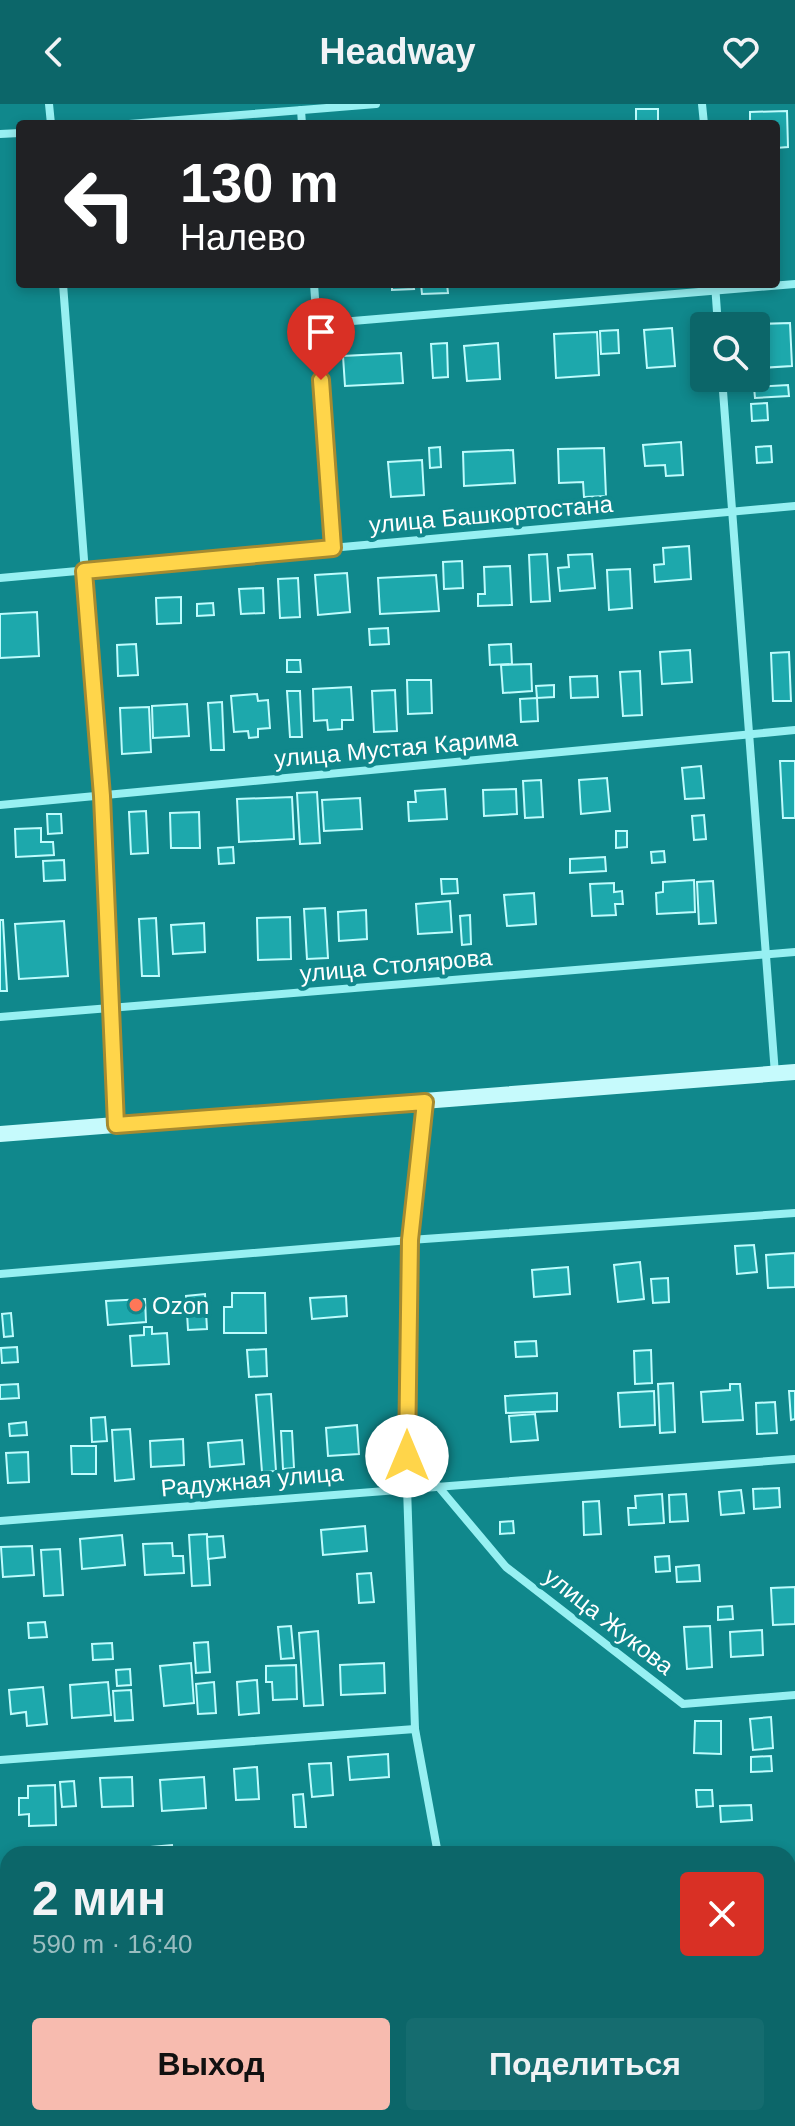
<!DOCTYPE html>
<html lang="ru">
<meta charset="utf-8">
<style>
body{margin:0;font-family:Arial,sans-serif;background:#156c6f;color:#f1f3f6;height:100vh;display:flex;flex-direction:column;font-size:30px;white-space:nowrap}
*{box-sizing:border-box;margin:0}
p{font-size:26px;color:#9abdc0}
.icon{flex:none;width:44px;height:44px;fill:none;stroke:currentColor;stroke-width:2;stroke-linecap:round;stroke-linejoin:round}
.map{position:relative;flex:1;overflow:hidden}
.panel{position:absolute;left:0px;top:1742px;width:796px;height:280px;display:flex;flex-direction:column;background:#0c6669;border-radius:24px 24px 0 0;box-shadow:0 4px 12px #0003}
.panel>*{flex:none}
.banner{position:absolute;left:16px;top:16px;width:764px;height:168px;border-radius:8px;box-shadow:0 4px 12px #0003;background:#202124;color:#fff;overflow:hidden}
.fabs{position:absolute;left:690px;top:208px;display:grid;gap:16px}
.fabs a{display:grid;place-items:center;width:80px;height:80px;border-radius:8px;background:#0c6669;box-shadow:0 4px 12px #0003;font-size:40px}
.pin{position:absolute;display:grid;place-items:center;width:68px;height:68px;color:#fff;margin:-82px -34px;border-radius:50% 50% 50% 0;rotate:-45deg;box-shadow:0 0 8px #0007}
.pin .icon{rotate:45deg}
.me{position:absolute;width:88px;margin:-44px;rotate:0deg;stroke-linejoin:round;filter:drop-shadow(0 0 6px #0008)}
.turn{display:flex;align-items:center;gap:28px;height:168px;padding:0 32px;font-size:36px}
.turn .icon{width:104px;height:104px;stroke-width:2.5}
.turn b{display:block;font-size:56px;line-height:68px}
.round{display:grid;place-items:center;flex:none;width:84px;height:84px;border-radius:8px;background:#156c6f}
.overview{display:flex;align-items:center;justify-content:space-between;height:136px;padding:0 32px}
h1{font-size:48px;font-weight:600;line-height:60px}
.action{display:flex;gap:16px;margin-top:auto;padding:16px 32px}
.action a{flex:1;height:92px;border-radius:8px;background:#f7bbaf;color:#111;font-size:32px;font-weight:600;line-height:92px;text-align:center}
.action a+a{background:#156c6f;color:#f1f3f6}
header{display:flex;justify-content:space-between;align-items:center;height:104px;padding:0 32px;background:#0c6669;font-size:36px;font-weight:600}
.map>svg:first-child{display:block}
</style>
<header><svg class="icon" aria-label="back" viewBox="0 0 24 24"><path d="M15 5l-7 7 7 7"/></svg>Headway<svg class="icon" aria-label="heart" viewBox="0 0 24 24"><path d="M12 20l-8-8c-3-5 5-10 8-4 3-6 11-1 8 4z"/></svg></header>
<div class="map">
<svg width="795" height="2022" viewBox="0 0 795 2022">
<rect width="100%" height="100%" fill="#10888c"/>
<!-- building -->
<g fill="#1da8ac" stroke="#befcfd" stroke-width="2">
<rect x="636" y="5" width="22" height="15"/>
<path d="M787,7L788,43L776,44V20H750V8Z"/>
<path d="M392,180H413L414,185L392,186Z"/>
<path d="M421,180H447L448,189L422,190Z"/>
<path d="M790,219L792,262L760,264L758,220Z"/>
<path d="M672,224L675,262L647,264L644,226Z"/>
<path d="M618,226L619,249L601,250L600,227Z"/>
<path d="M597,228L599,271L556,274L554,230Z"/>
<path d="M447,239L448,273L433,274L431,240Z"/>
<path d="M498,239L500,275L467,277L464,242Z"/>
<path d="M401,249L403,279L345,282L343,252Z"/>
<path d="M788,281L789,292L755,294L754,283Z"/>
<path d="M767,299L768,316L752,317L751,300Z"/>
<path d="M681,338L683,371L666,372L665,361L645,362L643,341Z"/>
<path d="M771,342L772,358L757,359L756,343Z"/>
<path d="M440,343L441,363L430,364L429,344Z"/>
<path d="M604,344L606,392L584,393L583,378L559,379L558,345Z"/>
<path d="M513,346L515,379L464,382L463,348Z"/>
<path d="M422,356L424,391L391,393L388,358Z"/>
<path d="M689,442L691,475L655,478L654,461L664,460L663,444Z"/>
<path d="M547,450L550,497L531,498L529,451Z"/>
<path d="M592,450L595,484L560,487L558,464L569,463L568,451Z"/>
<path d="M462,457L463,484L444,485L443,458Z"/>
<path d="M510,462L512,501L478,502V490H485L484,463Z"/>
<path d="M630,465L632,504L609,506L607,466Z"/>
<path d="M347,469L350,508L318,511L315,471Z"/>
<path d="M436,471L439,507L380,510L378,474Z"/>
<path d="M298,474L300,513L280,514L278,475Z"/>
<path d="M263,484L264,509L241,510L239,485Z"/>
<path d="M181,493V519L157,520L156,494Z"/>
<path d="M213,499L214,511L197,512V500Z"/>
<path d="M37,508L39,552L0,554V510Z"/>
<path d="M388,524L389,540L370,541L369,525Z"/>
<path d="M136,540L138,571L118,572L117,541Z"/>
<path d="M511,540L512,560L490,561L489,541Z"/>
<path d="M690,546L692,578L662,580L660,548Z"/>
<path d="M789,548L791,597H773L771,549Z"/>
<path d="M287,556H300L301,568H287Z"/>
<path d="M531,560L532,587L503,589L501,561Z"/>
<path d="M640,567L642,611L623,612L620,568Z"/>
<path d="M597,572L598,593L571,594L570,573Z"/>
<path d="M407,576H431L432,609L408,610Z"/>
<path d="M554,581V593L537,594L536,582Z"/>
<path d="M351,583L353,616H342V625L328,626L327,616L314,617L313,585Z"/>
<path d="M395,586L397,627L374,628L372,587Z"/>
<path d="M287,587H300L302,633H290Z"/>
<path d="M257,590L258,597L268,596L270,624L258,625V633L249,634L248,627L234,628L231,592Z"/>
<path d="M537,594L538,617L521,618L520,595Z"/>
<path d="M222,598L224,646H211L208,599Z"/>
<path d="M187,600L189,632L153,634L152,602Z"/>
<path d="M149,603L151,648L122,650L120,604Z"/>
<path d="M780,657H795V714H783Z"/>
<path d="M701,662L704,694L685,695L682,664Z"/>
<path d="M607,674L610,707L581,710L579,676Z"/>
<path d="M541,676L543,713L525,714L523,677Z"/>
<path d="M445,685L447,715L409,717L408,698H416L415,687Z"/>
<path d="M516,685L517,710L484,712L483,686Z"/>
<path d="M317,688L320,739L300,740L297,689Z"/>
<path d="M292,693L294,735L239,738L237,695Z"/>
<path d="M360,694L362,725L324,727L322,696Z"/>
<path d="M146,707L148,749L131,750L129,708Z"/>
<path d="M199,708L200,744H171L170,709Z"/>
<path d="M47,710H61L62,729L48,730Z"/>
<path d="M704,711L706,735L694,736L692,712Z"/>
<path d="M41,724V738H53L54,751L16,753L15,725Z"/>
<path d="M616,727H627V743L616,744Z"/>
<path d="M233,743L234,759L219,760L218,744Z"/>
<path d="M664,747L665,758L652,759L651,748Z"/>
<path d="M605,753L606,767L570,769V755Z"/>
<path d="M64,756L65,776L44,777L43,757Z"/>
<path d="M441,775H457L458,789L442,790Z"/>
<path d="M694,776L695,808L657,810L656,789L663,788V778Z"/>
<path d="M713,777L716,819L699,820L697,778Z"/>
<path d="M614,779V788L622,787L623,800H615L616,811L592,812L590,780Z"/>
<path d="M534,789L536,820L507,822L504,791Z"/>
<path d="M450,797L452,828L418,830L416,800Z"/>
<path d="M325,804L328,854L307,855L304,805Z"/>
<path d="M366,806L367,835L339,837L338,808Z"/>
<path d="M470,811L471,840L462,841L460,812Z"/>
<path d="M290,813L291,855L258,856L257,814Z"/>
<path d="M156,814L159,872H142L139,815Z"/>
<path d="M0,816H3L7,887H0Z"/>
<path d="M64,817L68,872L19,875L15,820Z"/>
<path d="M204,819L205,848L173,850L171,821Z"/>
<path d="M754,1141L757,1168L737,1170L735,1142Z"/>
<path d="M795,1149V1183L768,1184L766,1151Z"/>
<path d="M640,1158L644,1195L618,1198L614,1161Z"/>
<path d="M568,1163L570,1190L534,1193L532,1166Z"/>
<path d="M668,1174L669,1198L653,1199L651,1175Z"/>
<path d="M232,1189H265L266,1229H224V1203H232Z"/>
<path d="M205,1190L207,1225L188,1226L186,1192Z"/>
<path d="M346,1192L347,1212L312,1215L310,1194Z"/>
<path d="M145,1195L146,1218L108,1221L106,1197Z"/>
<path d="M11,1209L13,1232L4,1233L2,1210Z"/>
<path d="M144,1223H152V1230L167,1229L169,1260L132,1262L130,1232L144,1231Z"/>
<path d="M536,1237L537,1252L516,1253L515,1238Z"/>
<path d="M17,1243L18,1258L2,1259L1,1244Z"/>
<path d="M266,1245L267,1272L249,1273L247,1246Z"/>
<path d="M651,1246L652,1279L635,1280L634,1247Z"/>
<path d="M673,1279L675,1328L660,1329L658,1280Z"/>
<path d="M18,1280L19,1294L0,1295V1281Z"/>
<path d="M730,1280H740L743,1316L703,1318L701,1288L730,1286Z"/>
<path d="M654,1287L655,1321L620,1323L618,1289Z"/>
<path d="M789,1287H795V1315L791,1316Z"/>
<path d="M557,1289V1307L506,1309L505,1292Z"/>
<path d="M271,1290L276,1367L262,1368L256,1291Z"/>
<path d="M775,1298L777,1329L757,1330L756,1299Z"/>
<path d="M535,1310L538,1336L511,1338L509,1312Z"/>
<path d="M105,1313L107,1337L92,1338L91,1314Z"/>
<path d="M26,1318L27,1331L10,1332L9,1320Z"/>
<path d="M357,1321L359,1350L328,1352L326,1324Z"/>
<path d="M130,1325L134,1375L115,1377L112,1326Z"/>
<path d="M281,1327H292L294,1364L283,1365Z"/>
<path d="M183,1335L184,1361L151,1363L150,1337Z"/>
<path d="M242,1336L244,1360L210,1363L208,1339Z"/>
<path d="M71,1342H96V1370H72Z"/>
<path d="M28,1348L29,1378L8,1379L6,1349Z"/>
<path d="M779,1384L780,1403L754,1405L753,1385Z"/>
<path d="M741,1386L744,1409L721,1411L719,1388Z"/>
<path d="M662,1390L664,1419L629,1421L628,1404H636L635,1392Z"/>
<path d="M686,1390L688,1417L670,1418L669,1391Z"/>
<path d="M599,1397L601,1430L584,1431L583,1398Z"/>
<path d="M513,1417L514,1429L500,1430V1418Z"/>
<path d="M365,1422L367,1447L323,1451L321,1426Z"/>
<path d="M207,1430L210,1481L192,1482L189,1431Z"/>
<path d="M122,1431L125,1461L82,1465L80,1435Z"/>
<path d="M223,1432L225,1453L208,1455L207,1433Z"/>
<path d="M172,1439L173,1452H183L184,1469L145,1471L143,1440Z"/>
<path d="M32,1442L34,1471L3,1473L1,1443Z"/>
<path d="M60,1445L63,1491L44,1492L41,1446Z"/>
<path d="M669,1452L670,1467L656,1468L655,1453Z"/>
<path d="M699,1461L700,1477L677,1478L676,1463Z"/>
<path d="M371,1469L374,1498L359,1499L357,1470Z"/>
<path d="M795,1483V1520L773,1521L771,1484Z"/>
<path d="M732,1502L733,1515L718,1516V1503Z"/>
<path d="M45,1518L47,1533L29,1534L28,1519Z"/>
<path d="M291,1522L294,1554L281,1555L278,1523Z"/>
<path d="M710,1522L712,1563L687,1565L684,1523Z"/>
<path d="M762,1526L763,1551L731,1553L730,1528Z"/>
<path d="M318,1527L323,1601L304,1602L299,1529Z"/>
<path d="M208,1538L210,1568L196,1569L194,1539Z"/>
<path d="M112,1539L113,1555L93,1556L92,1540Z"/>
<path d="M191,1559L194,1599L164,1602L160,1562Z"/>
<path d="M384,1559L385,1589L341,1591L340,1561Z"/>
<path d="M296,1561L297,1595L273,1596L272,1578H266V1562Z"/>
<path d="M130,1565L131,1581L117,1582L116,1566Z"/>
<path d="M257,1576L259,1609L239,1611L237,1578Z"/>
<path d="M108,1578L111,1611L72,1614L70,1581Z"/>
<path d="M214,1578L216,1609L198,1610L196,1580Z"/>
<path d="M43,1583L47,1620L27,1622L26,1608L11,1610L9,1586Z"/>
<path d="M131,1586L133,1616L115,1617L113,1587Z"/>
<path d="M771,1613L773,1644L753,1646L750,1615Z"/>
<path d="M695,1617H721V1650L694,1649Z"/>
<path d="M388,1650L389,1673L350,1676L348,1653Z"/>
<path d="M771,1652L772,1667L751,1668V1653Z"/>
<path d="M331,1659L333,1691L312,1693L309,1660Z"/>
<path d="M257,1663L259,1695L236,1696L234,1665Z"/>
<path d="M132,1673L133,1702L102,1703L100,1674Z"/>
<path d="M204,1673L206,1704L162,1707L160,1676Z"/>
<path d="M74,1677L76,1702L62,1703L60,1678Z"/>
<path d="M55,1681L56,1721L29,1722V1710L19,1711V1694H28V1682Z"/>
<path d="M696,1686H712L713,1702L697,1703Z"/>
<path d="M303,1690L306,1723H295L293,1691Z"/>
<path d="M751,1701L752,1716L721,1718L720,1702Z"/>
<path d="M172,1741L173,1750H151V1743Z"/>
<path d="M565,2014H598L599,2022H565Z"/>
<path d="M615,2014H636V2018L616,2020Z"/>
<rect x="680" y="2014" width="28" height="8"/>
<path d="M412,2015V2022H389V2016Z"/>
</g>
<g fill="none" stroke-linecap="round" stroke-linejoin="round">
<!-- minor -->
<g stroke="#97f0f2" stroke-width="8">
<path d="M49,0L51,20"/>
<path d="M702,0L704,20"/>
<path d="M301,6L302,20"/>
<path d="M129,20L376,0"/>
<path d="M0,30L20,29"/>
<path d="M63,180L102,692L116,1021"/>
<path d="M314,180L333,444"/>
<path d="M715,180L718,222"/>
<path d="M317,220L795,180"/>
<path d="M722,274L775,970"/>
<path d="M0,474L795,402"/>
<path d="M0,701L795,626"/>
<path d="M0,913L795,848"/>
<path d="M425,998L410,1136L407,1383L415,1625L438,1750"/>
<path d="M0,1170L410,1136L795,1109"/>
<path d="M437,1381L506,1463L683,1600L795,1591"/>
<path d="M0,1417L795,1355"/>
<path d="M0,1656L415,1625"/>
<path d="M0,1890L8,1889"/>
<path d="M502,2014L504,2022"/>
</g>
<!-- secondary -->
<path stroke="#c6fafc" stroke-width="16" d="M0,1030L795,968"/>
</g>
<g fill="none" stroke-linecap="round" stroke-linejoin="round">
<defs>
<path id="route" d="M321,276L333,444L84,467L102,692L116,1021L425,998L410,1136L407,1352"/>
</defs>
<!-- route casing -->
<use href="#route" stroke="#a68a30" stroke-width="20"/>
<!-- route -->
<use href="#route" stroke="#ffd54a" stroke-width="14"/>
</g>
<!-- markers -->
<circle fill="#ff7758" stroke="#10888c" stroke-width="3" cx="136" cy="1201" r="8"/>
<g text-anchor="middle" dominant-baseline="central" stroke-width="8" stroke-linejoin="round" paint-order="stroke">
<!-- street labels -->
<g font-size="24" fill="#fff" stroke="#10888c">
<text transform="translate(491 410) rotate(-5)">улица Башкортостана</text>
<text transform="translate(396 644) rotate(-5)">улица Мустая Карима</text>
<text transform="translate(396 861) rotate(-5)">улица Столярова</text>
<text transform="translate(252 1376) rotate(-5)">Радужная улица</text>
<text transform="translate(609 1517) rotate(38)">улица Жукова</text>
</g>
<!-- poi labels -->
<g font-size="24" fill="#fff" stroke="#10888c" text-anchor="start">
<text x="152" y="1201">Ozon</text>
</g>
</g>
</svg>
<div class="fabs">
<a><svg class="icon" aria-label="search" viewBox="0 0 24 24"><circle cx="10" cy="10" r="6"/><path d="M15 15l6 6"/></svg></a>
</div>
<div class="pin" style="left:321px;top:276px;background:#d93025"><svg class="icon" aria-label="arrive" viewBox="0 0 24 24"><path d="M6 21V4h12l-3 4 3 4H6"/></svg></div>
<svg class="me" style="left:407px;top:1352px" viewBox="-20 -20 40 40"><circle r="19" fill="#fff"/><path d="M0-13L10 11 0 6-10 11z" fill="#ffd54a"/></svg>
<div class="banner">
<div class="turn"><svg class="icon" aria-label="left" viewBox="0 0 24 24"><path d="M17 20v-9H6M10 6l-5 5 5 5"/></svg><div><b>130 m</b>Налево</div></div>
</div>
<section class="panel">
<div class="overview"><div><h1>2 мин</h1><p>590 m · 16:40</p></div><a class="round" style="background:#d93025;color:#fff"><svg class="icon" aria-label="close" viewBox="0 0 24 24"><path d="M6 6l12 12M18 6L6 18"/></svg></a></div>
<div class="action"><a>Выход</a><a>Поделиться</a></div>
</section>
</div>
